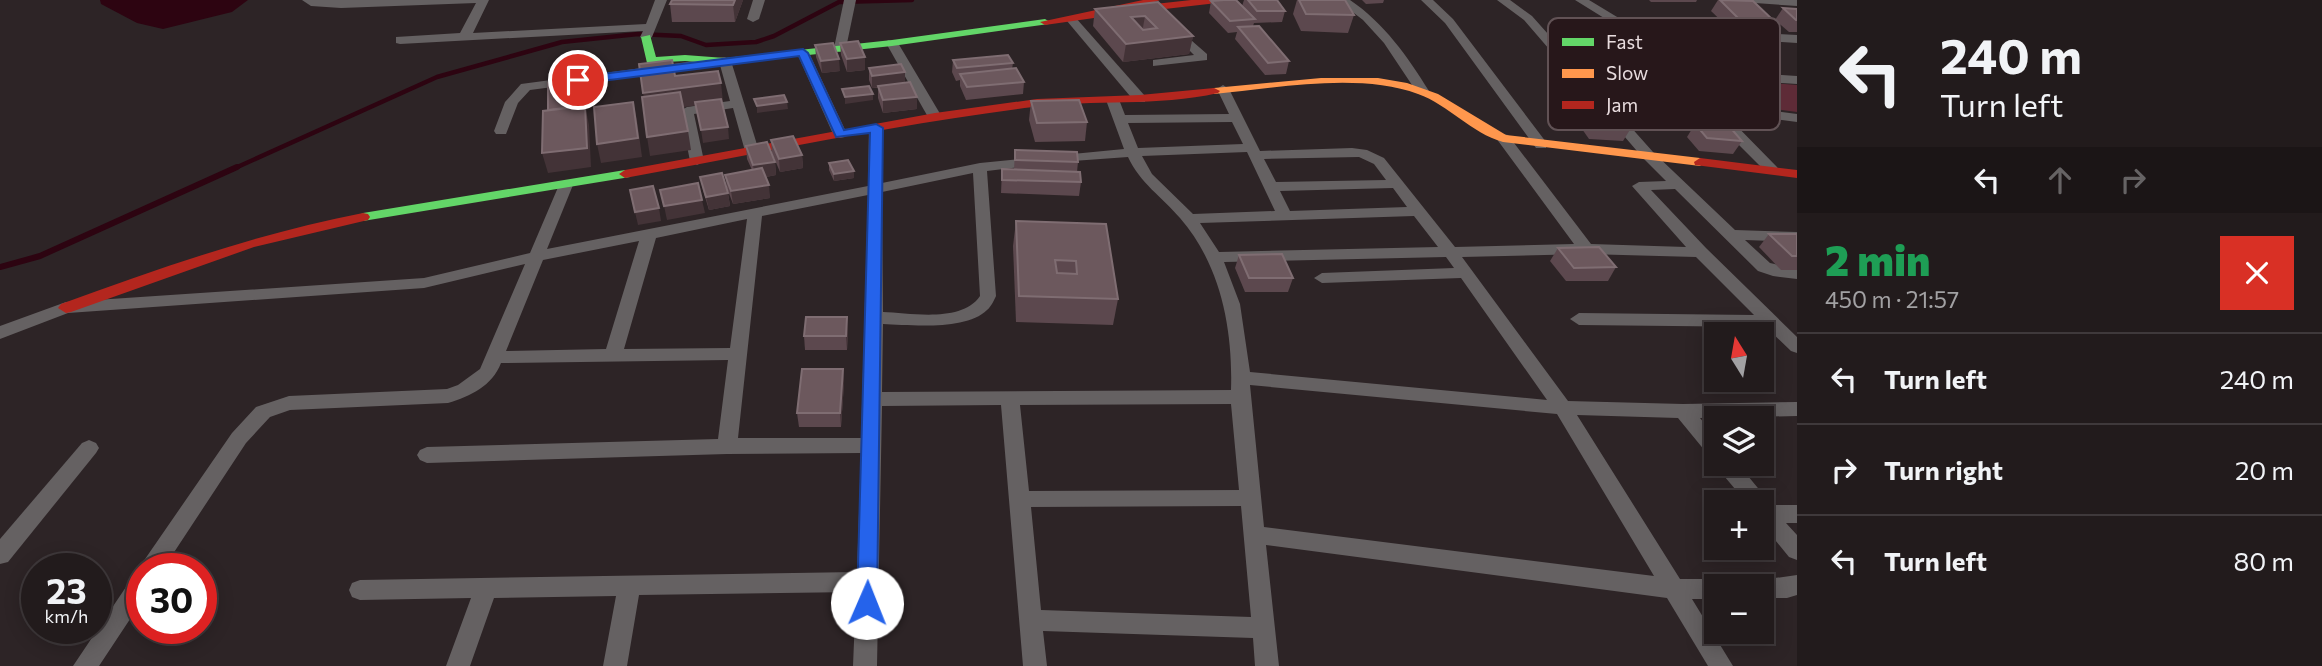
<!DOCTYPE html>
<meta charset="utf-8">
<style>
body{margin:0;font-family:Commissioner,sans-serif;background:#2a2425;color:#f1f3f6;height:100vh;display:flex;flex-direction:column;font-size:26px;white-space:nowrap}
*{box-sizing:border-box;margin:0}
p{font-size:23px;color:#a2a1a3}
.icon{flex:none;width:38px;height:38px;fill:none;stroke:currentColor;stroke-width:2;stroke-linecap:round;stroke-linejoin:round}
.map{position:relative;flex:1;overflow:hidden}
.drawer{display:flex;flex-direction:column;background:#221b1c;width:525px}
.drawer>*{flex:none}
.hud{background:#221b1c;color:#f1f3f6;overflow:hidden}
.needle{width:46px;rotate:349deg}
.controls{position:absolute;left:1704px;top:322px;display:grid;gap:14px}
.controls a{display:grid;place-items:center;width:70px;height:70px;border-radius:0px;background:#221b1c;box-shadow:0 4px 18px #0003,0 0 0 2px #3f393b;font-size:35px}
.speed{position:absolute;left:21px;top:553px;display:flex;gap:14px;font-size:35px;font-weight:700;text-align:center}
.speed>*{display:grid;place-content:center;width:91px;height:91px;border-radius:50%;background:#221b1c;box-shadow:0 4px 18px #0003,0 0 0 2px #3f393b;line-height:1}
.speed small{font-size:18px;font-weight:400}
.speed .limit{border:10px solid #d22;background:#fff;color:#111}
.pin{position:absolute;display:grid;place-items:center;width:60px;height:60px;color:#fff;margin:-30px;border:4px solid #fff;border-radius:50%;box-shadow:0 2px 7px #0007}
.me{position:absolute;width:77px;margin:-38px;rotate:1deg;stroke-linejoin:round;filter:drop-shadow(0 0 5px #0008)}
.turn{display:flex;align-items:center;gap:24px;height:147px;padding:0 28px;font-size:32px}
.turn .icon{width:91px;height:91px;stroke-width:2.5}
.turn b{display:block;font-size:49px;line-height:60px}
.lanes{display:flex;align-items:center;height:66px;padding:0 28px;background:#0003;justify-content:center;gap:35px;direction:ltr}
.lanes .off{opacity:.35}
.round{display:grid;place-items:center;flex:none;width:74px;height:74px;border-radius:0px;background:#2a2425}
.head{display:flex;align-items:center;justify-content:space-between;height:119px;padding:0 28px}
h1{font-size:42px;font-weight:800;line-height:52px;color:#1e9e55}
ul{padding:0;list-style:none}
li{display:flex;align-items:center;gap:21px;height:91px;padding:0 28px;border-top:2px solid #3f393b}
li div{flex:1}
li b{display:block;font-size:26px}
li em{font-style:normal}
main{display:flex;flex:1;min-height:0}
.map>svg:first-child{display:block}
</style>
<main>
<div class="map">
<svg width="1797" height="666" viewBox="0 0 1797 666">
<rect width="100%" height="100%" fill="#2d2426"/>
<!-- green -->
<path fill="#5e2b37" d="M1701,78L1797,85V112L1721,102Z"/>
<!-- water -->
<path fill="#2d0411" d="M100,0H248L232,12L163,29L137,23L101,4Z"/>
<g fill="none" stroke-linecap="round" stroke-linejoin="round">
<!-- stream-far1 -->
<path stroke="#2d0411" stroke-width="4.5" d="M233,169L437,77L562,42L638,34L681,36L706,45L756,42L774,36L839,2L912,0"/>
<!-- stream -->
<path stroke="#2d0411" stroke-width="6" d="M0,267L40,256L237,167"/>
<!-- street -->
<g fill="#656162" fill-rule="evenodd">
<path d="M302,0H489L473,33L646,24L655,0H667L652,37L646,41L640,37L643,31L400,44L396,43V37L460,33L476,3L341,8L311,6Z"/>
<path d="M753,0H765L759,19L753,22L747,19Z"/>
<path d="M844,0H856L846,48L840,52L834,48Z"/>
<path d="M1337,0H1350C1384,23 1408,57 1429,91L1428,94H1418L1384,43L1363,20Z"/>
<path d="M1421,0H1433L1453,19L1546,142V148H1536L1445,23Z"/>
<path d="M1497,0H1510L1532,16L1653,152L1735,230L1797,232V242L1745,240L1770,263L1797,269V279L1773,276L1758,271L1675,189L1651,190L1706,248L1797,337V353L1791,351L1766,327L1579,325L1570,319L1579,313L1754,315L1696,257L1586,254L1462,257L1568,401L1683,404L1797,402V416L1700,418L1717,438V460L1710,457L1678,418L1577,415L1680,579H1717L1725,582L1727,586H1717V599H1692L1733,666H1708L1667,598L1266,545L1279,666H1255L1253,638L1043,631L1047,666H1023L1001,405L882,406L877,666H853L856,592L639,595L627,666H603L616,596L494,598L470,666H446L471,598L360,600L352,597L349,590L352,583L360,580L857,572L861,453L727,454L427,463L420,460L417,455L420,450L427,447L718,439L728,360L501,363C492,386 471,396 448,403L290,410L270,417L246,443L163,569H142V601L99,666H73L134,575L142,572L140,569L143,562L232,433L256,407L289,396L447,389L458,385L480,369L525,264L424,288L68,313L0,339V326L66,302L424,278L530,253L559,185L566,181L573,185L547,249L868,186L869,128L876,124L883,128L882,183L980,163L1124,149L1106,100L1108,97H1118L1125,115L1229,114L1217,89L1223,85L1229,89L1260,151L1352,148L1367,150L1384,158L1455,247L1574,244L1496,138L1503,134L1508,135L1591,244L1686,247L1632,186L1639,182L1666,181L1643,158L1524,20ZM1232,122L1243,144L1138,148L1128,123ZM1247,152L1275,211L1193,214L1152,174L1142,156ZM1128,157C1140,183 1162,197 1180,218C1221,265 1233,330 1231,390L882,392L883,324C910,325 966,331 987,310C991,307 994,300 996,296L987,171L1059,162ZM1359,157L1374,164L1386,180L1276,182L1264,159ZM973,173L980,296C962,323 911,313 883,312L882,192ZM1393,188L1407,207L1290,211L1280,191ZM868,195L861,438H738L762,216ZM1414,216L1438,247L1219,252L1200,223ZM747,219L730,348L624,349L656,238ZM639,241L606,349L506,351L543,260ZM1446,257L1454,268L1322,273L1314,278L1322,283L1461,278L1547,400L1250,372L1240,304L1224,262ZM1250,385L1557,414L1654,576L1264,527ZM1231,404L1239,490L1029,491L1020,405ZM1241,506L1251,617L1041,610L1031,507Z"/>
<path d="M1575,0H1589L1632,26L1797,35V43L1640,33L1677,68L1797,76V84L1685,76L1714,103L1797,114V122L1723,112L1777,167L1779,170L1777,173H1767L1625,31Z"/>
<path d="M1749,0H1797V6L1755,3Z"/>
<path d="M1067,17H1075L1145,96V102H1135L1067,21Z"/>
<path d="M1176,27L1207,54V60L1153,66V60L1194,55L1170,31Z"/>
<path d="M888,40L898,43L942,117L940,120H930L928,117L886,43Z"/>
<path d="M803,49L809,53L847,134L845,137L840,138L833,134L797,53Z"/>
<path d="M725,57L731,61L759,151L757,154L752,155L745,151L733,108L694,114L704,161L697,165L690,161L680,111L687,107L730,101L720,65L530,90L518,103L506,134H496L494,131L505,102L521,84Z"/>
<path d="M89,440L96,443L99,448L96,453L8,562L0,564V539L82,443Z"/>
<path d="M1717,463L1738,464L1772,505H1797V523H1786L1797,535V560L1789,557L1762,524V502H1746L1719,470Z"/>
<path d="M1797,575V595L1787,598H1762V586H1752L1754,581Z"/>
</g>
<!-- fast -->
<g fill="#63d668" fill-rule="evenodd">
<path d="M1045,19L1050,22L1049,24L892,46L725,64L685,61L647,63L641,37L650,35L656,57L685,55L725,58L892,40Z"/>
<path d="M625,170L631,174L630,177L363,221L356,217L363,213Z"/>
</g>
<!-- slow -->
<path fill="#ff974d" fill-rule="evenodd" d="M1321,78H1378L1407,83L1438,94L1506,135L1700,158L1706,162L1700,166L1503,142C1471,133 1449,105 1418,94C1359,72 1276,88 1214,94L1208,91L1214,88Z"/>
<!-- jam -->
<g fill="#b3261e" fill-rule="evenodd">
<path d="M1143,0H1160L1146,5L1191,0H1222L1217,3L1139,12L1135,8L1094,18L1045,25L1040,22Z"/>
<path d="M1214,88L1220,91L1218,93C1157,107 1094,99 1033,107C896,124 761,153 625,178L619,174L625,170L935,113L1037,99L1140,95Z"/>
<path d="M1700,158L1797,170V178L1695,165L1694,162Z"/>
<path d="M363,213L368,214L370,217L368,220L254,247L71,312L66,313L58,308L61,304C160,268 259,233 363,213Z"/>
</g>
</g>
<!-- wall -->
<g fill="#5c484e">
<path d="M743,0L735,22H672L670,4Z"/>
<path d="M1244,0H1277L1285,11L1282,22L1254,23L1253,26L1289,61L1286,74L1265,75L1235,39L1237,32L1228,33L1209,13L1211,1L1242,6Z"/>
<path d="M1297,0H1345L1354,15L1348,33L1301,31L1293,14Z"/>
<path d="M1362,0H1384L1383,3L1366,4Z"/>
<path d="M1649,0H1697L1696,2H1651Z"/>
<path d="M1718,0H1735L1774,21L1766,32L1731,30L1711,11Z"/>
<path d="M1158,2L1193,36L1189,54L1123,62L1093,26L1095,9Z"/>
<path d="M1783,8L1797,9V32H1789L1775,20Z"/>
<path d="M1727,41L1759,58L1751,70L1735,69L1720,54Z"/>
<path d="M840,43L865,57V70L847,72L841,55Z"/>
<path d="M815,45L840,71L822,73L816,57Z"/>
<path d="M953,60L1013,63L1012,69L1024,82L1023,94L966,100L960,86V80L956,81L952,72Z"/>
<path d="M1593,62L1637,71L1630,84L1593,82L1586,74Z"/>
<path d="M869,68L905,72V83L917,109L883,113L878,98V88H872L869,80Z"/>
<path d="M1031,101L1087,122L1085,141L1035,142L1029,120Z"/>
<path d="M1589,116L1631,128L1623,141L1589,139L1582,129Z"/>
<path d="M1695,124L1742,141L1733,154L1699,151L1687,137Z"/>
<path d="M771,140L802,155L803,168L780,172L772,153Z"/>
<path d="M746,146L775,162L776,175L766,177L770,198L733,204L727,188L725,175L752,170L747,159Z"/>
<path d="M1015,150L1078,162L1077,172L1081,182L1079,196L1001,193L1002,169L1014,170Z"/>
<path d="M829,163L854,178L834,181L829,170Z"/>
<path d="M700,177L728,193L730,206L709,210L703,190Z"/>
<path d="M1016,221L1106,224L1118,299L1113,325L1016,322L1013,246Z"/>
<path d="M1769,234H1797V270H1781L1759,247Z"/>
<path d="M1558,248L1616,267L1608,281H1566L1550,261Z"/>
<path d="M1239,255L1293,278L1288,292H1245L1235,268Z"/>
<path d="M848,331L847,350H805L804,336Z"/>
<path d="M843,369L844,383L841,427H799L797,413Z"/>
</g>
<!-- shaded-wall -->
<g fill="#433337">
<path d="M735,0H743L735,22L733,5Z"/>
<path d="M1145,16L1142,33L1131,17Z"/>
<path d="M1193,36L1189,54L1123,62L1126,44Z"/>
<path d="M865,57V70L847,72V59Z"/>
<path d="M839,59L840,71L822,73L821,61Z"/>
<path d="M905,72V85L872,88V76Z"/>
<path d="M580,79L583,91L584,118L552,122Z"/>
<path d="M721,83L723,102L646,112L643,93Z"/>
<path d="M873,94V100L845,104V97Z"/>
<path d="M917,97V109L883,113V100Z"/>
<path d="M633,102L637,120L642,157L601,163L597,144Z"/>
<path d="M787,102L788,109L757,113V106Z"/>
<path d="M585,106L589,125L591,167L548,173L542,153Z"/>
<path d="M728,127L729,139L703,143L701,130Z"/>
<path d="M688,131L691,150L650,156L647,137Z"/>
<path d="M802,155L803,168L780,172L779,159Z"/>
<path d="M775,162L776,175L755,179L753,165Z"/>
<path d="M854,171V178L834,181V174Z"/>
<path d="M769,185L770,198L733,204L731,191Z"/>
<path d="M728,193L730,206L709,210L706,197Z"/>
<path d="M702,200L705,213L667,220L664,206Z"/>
<path d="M659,208L661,221L638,225L635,212Z"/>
<path d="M847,317L848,331L847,350L846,336Z"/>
<path d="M843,369L844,383L841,427L840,413Z"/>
</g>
<!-- building -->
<g fill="#6c585d" stroke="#7f6d72" stroke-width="2" fill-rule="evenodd">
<path d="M672,0H735L733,5L670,4Z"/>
<path d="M1224,0H1236L1255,19L1230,21L1211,1Z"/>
<path d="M1248,0H1277L1285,11H1257Z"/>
<path d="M1299,0H1345L1354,15L1306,14Z"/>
<path d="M1720,0L1753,1L1774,21L1738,18Z"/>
<path d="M1158,2L1193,36L1126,44L1095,9ZM1145,16L1157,28L1143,30L1131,17Z"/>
<path d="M1783,8L1797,9V20H1796Z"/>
<path d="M1259,26L1289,61L1268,63L1238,27Z"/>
<path d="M858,41L865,57L847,59L840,43Z"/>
<path d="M833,43L839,59L821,61L815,45Z"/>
<path d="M1008,55L1013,63L957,68L953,60Z"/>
<path d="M672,60L675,76L718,71L721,83L643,93L639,64Z"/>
<path d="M901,64L905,72L872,76L869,68Z"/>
<path d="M1016,68L1024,82L967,87L960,74Z"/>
<path d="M580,79L581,106L548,110V83Z"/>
<path d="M910,82L917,97L883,100L878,86Z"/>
<path d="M869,86L873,94L845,97L842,89Z"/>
<path d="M680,92L688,131L647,137L642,97Z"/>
<path d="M784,95L787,102L757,106L754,99Z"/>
<path d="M721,99L728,127L701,130L695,102Z"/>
<path d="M1079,100L1087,122L1037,123L1031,101Z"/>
<path d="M633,102L638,138L597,144L594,107Z"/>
<path d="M585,106L587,148L542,153L543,111Z"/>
<path d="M1695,124L1729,126L1742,141L1707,138Z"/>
<path d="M793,136L802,155L779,159L771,140Z"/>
<path d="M767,142L775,162L753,165L746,146Z"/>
<path d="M1015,150L1077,152L1078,162L1015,160Z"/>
<path d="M848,160L854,171L834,174L829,163Z"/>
<path d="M762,168L769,185L731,191L725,175Z"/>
<path d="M1002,169L1080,172L1081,182L1002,180Z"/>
<path d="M722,173L728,193L706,197L700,177Z"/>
<path d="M698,183L702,200L664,206L660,190Z"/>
<path d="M653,186L659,208L635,212L630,190Z"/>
<path d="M1016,221L1106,224L1118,299L1019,296ZM1055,260L1076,261L1077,274L1057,273Z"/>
<path d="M1769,234H1797V256H1792Z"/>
<path d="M1599,247L1616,267L1574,268L1558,248Z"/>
<path d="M1282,254L1293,278H1249L1239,255Z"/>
<path d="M806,317H847L846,336H804Z"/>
<path d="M802,369H843L840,413H797Z"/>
</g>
<!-- route -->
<path fill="#2563eb" stroke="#184099" stroke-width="2" d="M803,49L808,53L844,130L876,124L883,128L877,603L874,610L867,612L860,610L857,603L870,133L836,137L799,56L578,84L572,80L578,77Z"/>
<!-- legend -->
<rect x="1548" y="18" width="232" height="112" rx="10" fill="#27171a" stroke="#615255" stroke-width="2"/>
<rect x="1562" y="38" width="32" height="8" fill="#63d668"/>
<rect x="1562" y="69" width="32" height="9" fill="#ff974d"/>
<rect x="1562" y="101" width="32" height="8" fill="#b3261e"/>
<g font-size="19" fill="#e8dcde">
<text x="1606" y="49">Fast</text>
<text x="1606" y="80">Slow</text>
<text x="1606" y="112">Jam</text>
</g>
</svg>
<div class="controls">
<a><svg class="needle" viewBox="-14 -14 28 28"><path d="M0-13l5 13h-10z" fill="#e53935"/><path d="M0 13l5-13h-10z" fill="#a2a1a3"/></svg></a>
<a><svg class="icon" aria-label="layers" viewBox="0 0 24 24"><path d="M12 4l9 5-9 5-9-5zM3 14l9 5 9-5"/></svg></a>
<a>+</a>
<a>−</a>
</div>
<div class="speed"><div>23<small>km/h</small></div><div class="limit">30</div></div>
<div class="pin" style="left:578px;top:80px;background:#d93025"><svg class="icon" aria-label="arrive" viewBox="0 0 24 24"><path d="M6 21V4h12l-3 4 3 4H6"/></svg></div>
<svg class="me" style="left:867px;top:603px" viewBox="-20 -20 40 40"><circle r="19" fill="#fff"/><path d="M0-13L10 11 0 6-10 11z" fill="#2563eb"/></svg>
</div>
<section class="drawer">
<div class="hud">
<div class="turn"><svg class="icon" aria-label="left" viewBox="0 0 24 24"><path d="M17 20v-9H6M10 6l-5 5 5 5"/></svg><div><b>240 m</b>Turn left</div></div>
<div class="lanes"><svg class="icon" aria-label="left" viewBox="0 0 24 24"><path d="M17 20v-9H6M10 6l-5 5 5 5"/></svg><svg class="icon off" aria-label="ahead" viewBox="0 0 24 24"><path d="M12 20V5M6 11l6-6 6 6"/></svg><svg class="icon off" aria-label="right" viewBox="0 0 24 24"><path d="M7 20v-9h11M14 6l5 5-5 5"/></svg></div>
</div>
<div class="head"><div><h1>2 min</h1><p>450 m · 21:57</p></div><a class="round" style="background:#d93025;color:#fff"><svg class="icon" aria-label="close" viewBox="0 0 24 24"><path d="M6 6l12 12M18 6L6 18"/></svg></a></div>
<ul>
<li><svg class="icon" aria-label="left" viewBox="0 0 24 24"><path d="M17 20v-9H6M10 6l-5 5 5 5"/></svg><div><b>Turn left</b></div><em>240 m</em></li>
<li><svg class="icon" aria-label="right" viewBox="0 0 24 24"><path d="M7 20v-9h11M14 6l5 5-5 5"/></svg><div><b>Turn right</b></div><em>20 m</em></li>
<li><svg class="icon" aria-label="left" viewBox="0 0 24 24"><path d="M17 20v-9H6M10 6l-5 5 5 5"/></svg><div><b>Turn left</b></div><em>80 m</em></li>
</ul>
</section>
</main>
